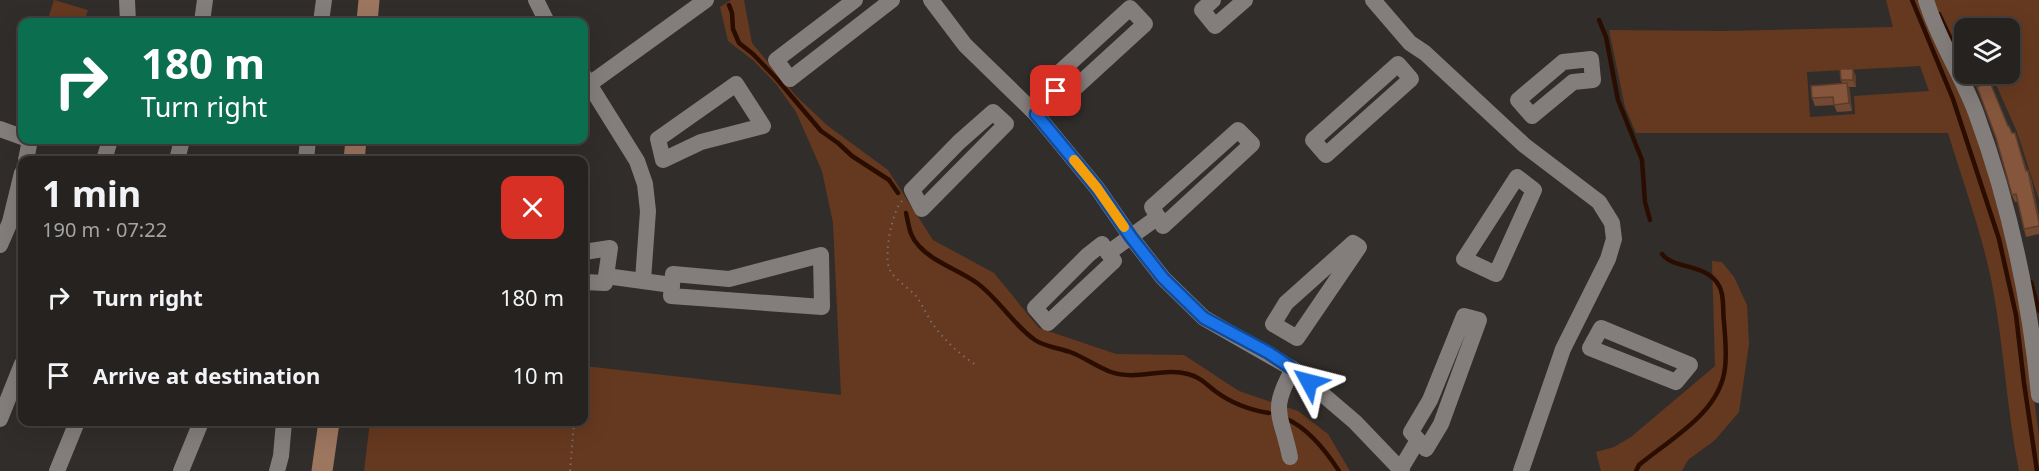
<!DOCTYPE html>
<meta charset="utf-8">
<style>
body{margin:0;font-family:"Noto Sans",sans-serif;background:#2d2a29;color:#f1f3f6;height:100vh;display:flex;flex-direction:column;font-size:22px;white-space:nowrap}
*{box-sizing:border-box;margin:0}
p{font-size:20px;color:#a3a4a5}
.icon{flex:none;width:33px;height:33px;fill:none;stroke:currentColor;stroke-width:2;stroke-linecap:round;stroke-linejoin:round}
.map{position:relative;flex:1;overflow:hidden}
.side{position:absolute;left:18px;top:156px;width:570px;height:270px;display:flex;flex-direction:column;background:#252220;border-radius:12px;box-shadow:0 6px 24px #0002,0 0 0 2px #423f3e}
.side>*{flex:none}
.guide{position:absolute;left:18px;top:18px;width:570px;height:126px;border-radius:12px;box-shadow:0 6px 24px #0002,0 0 0 2px #423f3e;background:#0b6e4f;color:#fff;overflow:hidden}
.controls{position:absolute;left:1954px;top:18px;display:grid;gap:12px}
.controls a{display:grid;place-items:center;width:66px;height:66px;border-radius:12px;background:#252220;box-shadow:0 6px 24px #0002,0 0 0 2px #423f3e;font-size:30px}
.pin{position:absolute;display:grid;place-items:center;width:51px;height:51px;color:#fff;margin:-26px;border-radius:12px;box-shadow:0 3px 9px #0006}
.me{position:absolute;width:66px;margin:-33px;rotate:308deg;stroke-linejoin:round;filter:drop-shadow(0 0 4px #0008)}
.turn{display:flex;align-items:center;gap:21px;height:126px;padding:0 24px;font-size:27px}
.turn .icon{width:78px;height:78px;stroke-width:2.5}
.turn b{display:block;font-size:42px;line-height:51px}
.round{display:grid;place-items:center;flex:none;width:63px;height:63px;border-radius:12px;background:#2d2a29}
.summary{display:flex;align-items:center;justify-content:space-between;height:102px;padding:0 24px}
h1{font-size:36px;font-weight:700;line-height:45px}
ul{padding:0;list-style:none}
li{display:flex;align-items:center;gap:18px;height:78px;padding:0 24px}
li div{flex:1}
li b{display:block;font-size:22px}
li em{font-style:normal}
.map>svg:first-child{display:block}
</style>
<div class="map">
<svg width="2039" height="471" viewBox="0 0 2039 471">
<rect width="100%" height="100%" fill="#312d2b"/>
<!-- green -->
<g fill="#65391f" fill-rule="evenodd">
<path d="M54,0L88,10L84,22H47Z"/>
<path d="M731,0H744L752,43L797,97L828,126L888,170L933,240L994,273L1039,328L1116,354L1184,355L1239,391L1298,411L1328,434L1350,471H364L370,422H584V366L841,395L833,223L822,171L796,112L776,84L754,61L728,41L720,7Z"/>
<path d="M1886,0H1922L1973,125L2005,227L2023,318L2039,436V471H2019C2007,411 2004,349 1993,289C1983,236 1964,185 1948,133H1636L1625,107L1609,30L1723,31L1893,27ZM1920,66L1929,91L1854,96L1855,114L1810,117L1807,72Z"/>
<path d="M1930,0H2039V200L2017,132L1994,80L1968,82ZM1965,28H2010V74H1965Z"/>
<path d="M1712,261L1722,262L1734,277L1747,305L1749,344L1739,412L1715,440L1688,460L1682,471H1601L1596,452L1614,447L1631,437L1715,366Z"/>
</g>
<g fill="none" stroke-linecap="round" stroke-linejoin="round">
<!-- stream -->
<g stroke="#2b0d00" stroke-width="4.5">
<path d="M1912,0L1953,99L1999,239L2016,315L2024,383L2037,471"/>
<path d="M729,5L732,13L733,29L739,43L753,54L776,78L821,131L838,143L852,156L889,180L898,193"/>
<path d="M1939,14L1956,50"/>
<path d="M1599,20L1606,37L1618,100L1642,160L1645,202L1650,220"/>
<path d="M906,213C909,225 909,236 919,246C933,262 959,270 977,283C999,299 1013,325 1035,340C1045,347 1059,348 1070,352C1084,357 1097,367 1111,372C1137,381 1163,367 1188,374C1200,377 1206,384 1215,391C1231,403 1250,410 1269,413"/>
<path d="M2031,282L2039,311"/>
<path d="M1287,419C1309,429 1326,451 1339,471"/>
<path d="M1636,471L1639,465C1670,439 1720,413 1725,368C1727,353 1725,337 1724,322C1722,307 1726,291 1714,279C1699,264 1672,268 1662,254"/>
</g>
<!-- path -->
<g stroke="#736f6d" stroke-width="2" stroke-dasharray="1.5 4.5" stroke-linecap="butt">
<path d="M902,201C892,211 884,254 889,268C893,279 908,287 915,295C922,303 926,314 932,323C944,340 959,354 976,365"/>
<path d="M570,471L574,422"/>
</g>
<!-- minor -->
<g stroke="#837e7b" stroke-width="16">
<path d="M127,0L128,22"/>
<path d="M536,0L547,22"/>
<path d="M855,0L776,60L790,79L892,0"/>
<path d="M931,0L965,45L1036,114L1097,188L1131,237L1163,278L1204,318L1293,369L1355,422L1402,471"/>
<path d="M1213,0L1202,10L1215,26L1245,0"/>
<path d="M1373,0L1410,43L1425,53L1524,145L1599,202L1612,223L1614,239L1608,259L1563,349L1521,471"/>
<path d="M1926,0C1938,40 1962,75 1976,113C2009,203 2030,300 2039,395"/>
<path d="M1130,8L1145,24L1063,99L1048,83Z"/>
<path d="M202,22L205,0"/>
<path d="M321,22L324,0"/>
<path d="M1591,59L1593,80L1573,82L1532,116L1518,100L1563,62Z"/>
<path d="M1398,64L1411,79L1326,155L1313,140Z"/>
<path d="M584,76L637,161L645,184L648,211L643,280"/>
<path d="M736,84L763,126L701,142L663,160L658,139Z"/>
<path d="M584,88L706,0"/>
<path d="M993,112L1006,124L922,209L912,190L959,142Z"/>
<path d="M1036,114L1056,91"/>
<path d="M0,129L22,137"/>
<path d="M1238,130L1252,144L1163,226L1152,207Z"/>
<path d="M26,160L30,140"/>
<path d="M104,160L110,140"/>
<path d="M177,160L182,140"/>
<path d="M306,160L308,140"/>
<path d="M1517,177L1534,190L1496,274L1464,259Z"/>
<path d="M1353,243L1359,247L1297,338L1273,324L1286,303Z"/>
<path d="M1102,244L1114,261L1048,323L1035,308L1088,255Z"/>
<path d="M0,245L10,222L22,173"/>
<path d="M584,252L610,248L605,283L584,282"/>
<path d="M1108,253L1158,217"/>
<path d="M821,255L822,307L671,296L673,274L729,279Z"/>
<path d="M606,276L672,285"/>
<path d="M1464,316L1479,320L1441,424L1426,449L1411,432L1430,400Z"/>
<path d="M1601,328L1690,365L1676,382L1590,348Z"/>
<path d="M0,419L22,364"/>
<path d="M1290,457C1281,413 1269,412 1293,369"/>
<path d="M1400,470L1418,440"/>
<path d="M57,471L77,422"/>
<path d="M181,471L201,422"/>
<path d="M277,471L281,456L284,422"/>
</g>
<!-- major -->
<g stroke="#9d7660" stroke-width="21">
<path d="M367,22L369,0"/>
<path d="M354,160L356,140"/>
<path d="M322,471L329,422"/>
</g>
</g>
<!-- wall -->
<g fill="#724a33">
<path d="M1856,76V87H1849L1852,111L1837,112L1834,105L1815,106L1812,98L1842,83L1841,80Z"/>
<path d="M2008,126L2012,133H2015L2027,171L2031,178L2039,217V234L2026,237L2024,229L2018,202H2015L2012,195Z"/>
</g>
<!-- shaded-wall -->
<g fill="#5d3c29">
<path d="M1853,69L1856,76V87L1853,80Z"/>
<path d="M1847,83L1850,90L1852,111L1849,103Z"/>
<path d="M2028,171L2031,178L2039,217V222Z"/>
</g>
<!-- building -->
<g fill="#85563b" stroke="#5d3c29" stroke-width="1.5">
<path d="M1840,69H1853V80H1841Z"/>
<path d="M1990,82L2008,126H2009L2012,133H2015L2026,171H2028L2039,222V226L2024,229L2016,194L2012,195L1996,138L1977,87Z"/>
<path d="M1847,83L1849,103L1834,105L1833,97L1812,98L1811,86Z"/>
</g>
<g fill="none" stroke-linecap="round" stroke-linejoin="round">
<defs>
<path id="route" d="M1056,91L1036,114L1097,188L1131,237L1163,278L1204,318L1269,353L1293,369L1309,382"/>
</defs>
<!-- route casing -->
<use href="#route" stroke="#114b97" stroke-width="15"/>
<!-- route -->
<use href="#route" stroke="#1a73e8" stroke-width="10"/>
<!-- slow -->
<path stroke="#f59e0b" stroke-width="10" d="M1074,160L1097,188L1124,227"/>
</g>
</svg>
<div class="controls">
<a><svg class="icon" aria-label="layers" viewBox="0 0 24 24"><path d="M12 4l9 5-9 5-9-5zM3 14l9 5 9-5"/></svg></a>
</div>
<div class="pin" style="left:1056px;top:91px;background:#d93025"><svg class="icon" aria-label="arrive" viewBox="0 0 24 24"><path d="M6 21V4h12l-3 4 3 4H6"/></svg></div>
<svg class="me" style="left:1309px;top:382px" viewBox="-20 -20 40 40"><path d="M0-17L14 15 0 8-14 15z" fill="#1a73e8" stroke="#fff" stroke-width="4"/></svg>
<div class="guide">
<div class="turn"><svg class="icon" aria-label="right" viewBox="0 0 24 24"><path d="M7 20v-9h11M14 6l5 5-5 5"/></svg><div><b>180 m</b>Turn right</div></div>
</div>
<section class="side">
<div class="summary"><div><h1>1 min</h1><p>190 m · 07:22</p></div><a class="round" style="background:#d93025;color:#fff"><svg class="icon" aria-label="close" viewBox="0 0 24 24"><path d="M6 6l12 12M18 6L6 18"/></svg></a></div>
<ul>
<li><svg class="icon" aria-label="right" viewBox="0 0 24 24"><path d="M7 20v-9h11M14 6l5 5-5 5"/></svg><div><b>Turn right</b></div><em>180 m</em></li>
<li><svg class="icon" aria-label="arrive" viewBox="0 0 24 24"><path d="M6 21V4h12l-3 4 3 4H6"/></svg><div><b>Arrive at destination</b></div><em>10 m</em></li>
</ul>
</section>
</div>
